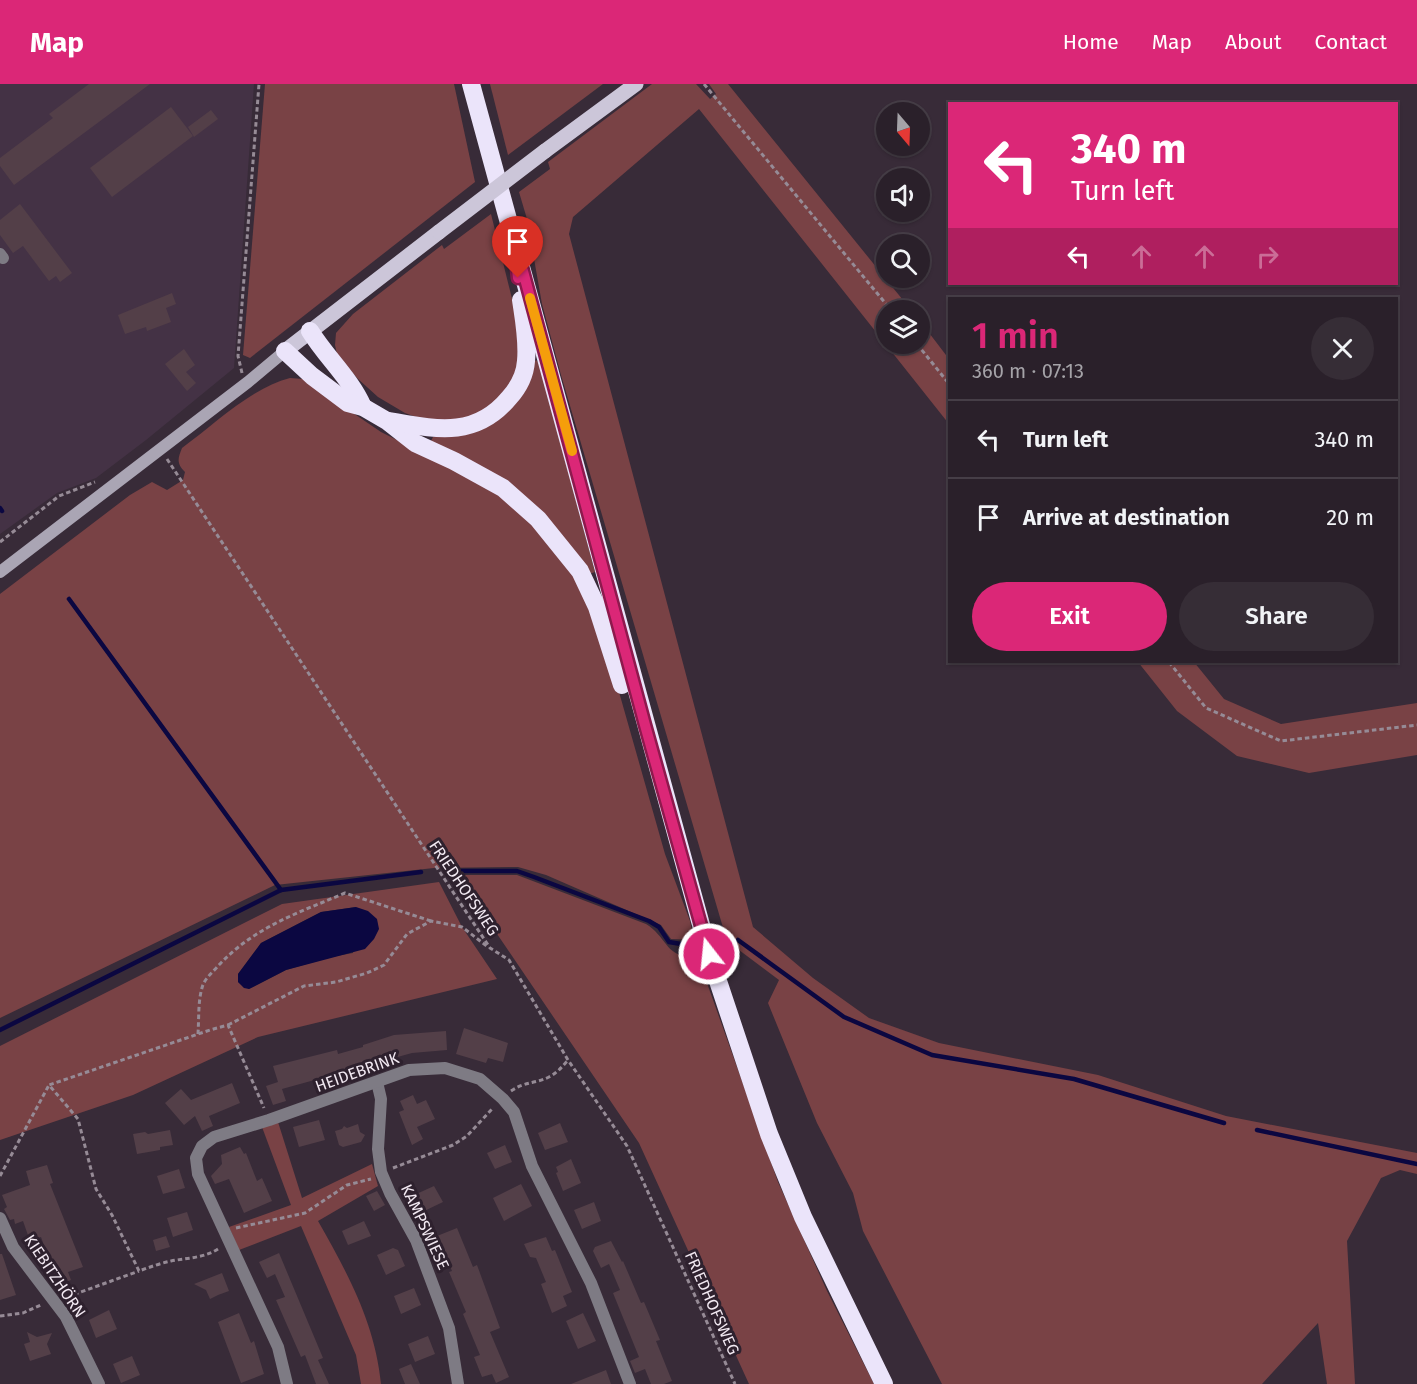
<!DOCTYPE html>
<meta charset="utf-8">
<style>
body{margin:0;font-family:"Fira Sans",sans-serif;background:#362d36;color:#f1f3f6;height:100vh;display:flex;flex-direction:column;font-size:22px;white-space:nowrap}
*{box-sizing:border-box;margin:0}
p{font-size:20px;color:#a5a3a8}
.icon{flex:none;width:33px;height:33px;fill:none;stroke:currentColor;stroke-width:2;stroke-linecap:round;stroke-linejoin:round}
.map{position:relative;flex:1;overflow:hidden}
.panel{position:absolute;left:948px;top:213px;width:450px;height:366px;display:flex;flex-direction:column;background:#2a202a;border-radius:0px;box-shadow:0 2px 4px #0004,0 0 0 2px #463e47}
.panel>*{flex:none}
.banner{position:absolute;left:948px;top:18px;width:450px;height:183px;border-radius:0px;box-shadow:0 2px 4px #0004,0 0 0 2px #463e47;background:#db2777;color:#fff;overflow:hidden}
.needle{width:39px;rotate:161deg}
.tools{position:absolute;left:876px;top:18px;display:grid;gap:12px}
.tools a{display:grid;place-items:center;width:54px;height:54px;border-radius:50%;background:#2a202a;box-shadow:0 2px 4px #0004,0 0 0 2px #463e47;font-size:30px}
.pin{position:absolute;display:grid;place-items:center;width:51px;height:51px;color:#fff;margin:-62px -26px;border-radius:50% 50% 50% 0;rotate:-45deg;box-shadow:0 0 6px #0007}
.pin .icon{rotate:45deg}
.me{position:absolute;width:66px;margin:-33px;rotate:344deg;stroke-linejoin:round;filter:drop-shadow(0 0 4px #0008)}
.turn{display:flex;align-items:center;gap:21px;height:126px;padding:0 24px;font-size:27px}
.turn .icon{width:78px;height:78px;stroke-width:2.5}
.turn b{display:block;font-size:42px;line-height:51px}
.lanes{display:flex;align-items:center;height:57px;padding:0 24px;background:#0003;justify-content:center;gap:30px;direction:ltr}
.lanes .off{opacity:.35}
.round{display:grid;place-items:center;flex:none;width:63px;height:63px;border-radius:32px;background:#362d36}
.head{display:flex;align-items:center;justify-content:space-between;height:102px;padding:0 24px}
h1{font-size:36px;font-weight:600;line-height:45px;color:#db2777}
.primary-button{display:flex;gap:12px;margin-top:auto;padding:12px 24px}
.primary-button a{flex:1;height:69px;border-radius:36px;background:#db2777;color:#fff;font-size:24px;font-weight:600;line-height:69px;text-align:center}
.primary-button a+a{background:#362d36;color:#f1f3f6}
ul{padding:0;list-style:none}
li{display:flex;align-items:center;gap:18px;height:78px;padding:0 24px;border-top:2px solid #463e47}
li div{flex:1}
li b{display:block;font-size:22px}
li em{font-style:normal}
header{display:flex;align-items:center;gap:36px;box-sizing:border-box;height:84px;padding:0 30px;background:#db2777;color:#fff}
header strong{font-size:28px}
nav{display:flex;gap:33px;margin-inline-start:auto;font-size:21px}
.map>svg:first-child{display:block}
</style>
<header>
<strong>Map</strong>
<nav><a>Home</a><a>Map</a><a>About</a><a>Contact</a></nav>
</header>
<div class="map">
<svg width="1417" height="1300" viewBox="0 0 1417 1300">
<rect width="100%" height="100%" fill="#382b38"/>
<!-- built -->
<path fill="#443245" d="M0,0H254L234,284L146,356L96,394L57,409L0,450Z"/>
<!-- green -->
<g fill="#794245" fill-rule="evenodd">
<path d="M265,0H454L475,98L250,274L243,271Z"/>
<path d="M490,0H603L508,71Z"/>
<path d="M652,0H696L710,15L716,10L709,0H728L911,226H886V260H920V237L949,275V340L699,25L573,133L569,150L753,843L813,894L869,934L939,959L1098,991L1226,1032L1417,1069V1090L1400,1086L1381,1094L1347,1157L1355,1300H1327L1318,1239L1262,1300H942L863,1147L853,1109L817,1039L768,919L779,896L739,866L724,847L561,291L542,220L527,135L519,108L550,85L548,78Z"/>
<path d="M491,130L521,251L518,284L505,312L465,337H427L405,329L378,313L357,294L337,270L335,261L336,249L353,230L442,161L444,165Z"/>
<path d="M536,276L540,280L595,488L589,490L572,465L430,359L433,353L467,350Z"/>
<path d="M290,294L303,295L381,348L477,396L524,430L564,476L600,541L665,770L690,837L694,856L671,855L661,841L546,791L518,783L434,784L275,801L0,934V510L130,411L152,398L167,406L183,396L185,388C176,379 178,374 182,364C215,340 251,304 290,294Z"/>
<path d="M1138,578H1194L1224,615L1281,640L1417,619V671L1309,689L1237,672L1177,627Z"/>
<path d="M457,791H517L646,840C668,853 666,877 697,871L778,1098L827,1207L874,1300H749L639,1059Z"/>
<path d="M439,798L462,843L497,895L258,953L133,1011L0,1056V962L282,820ZM356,823L353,869L331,873L286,886L249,905L238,898V890L261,859L321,828Z"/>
<path d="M278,1038L302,1114L372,1080L378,1102L318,1137C348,1190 375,1239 381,1300H361L356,1271L301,1142L239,1166L229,1143L291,1121L262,1043Z"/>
</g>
<!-- water -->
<path fill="#0b0741" d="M356,823L368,827L377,835L379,845L374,855L365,865L286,886L249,905L244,904L238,898V890L261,859L321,828Z"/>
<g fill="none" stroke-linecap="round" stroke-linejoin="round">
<!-- stream -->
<g stroke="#0b0741" stroke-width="4.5">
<path d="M0,424L2,427"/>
<path d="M69,515L281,806"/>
<path d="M461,787H517L534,793L649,837L659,843L669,858L681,860"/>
<path d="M738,856L844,933L932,971L1074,995L1224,1039"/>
<path d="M0,946L281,806L421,788"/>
<path d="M1257,1046L1417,1080"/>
</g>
</g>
<!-- building -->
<g fill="#533f48">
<path d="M89,0H150L14,101L0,82V74L53,34L49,30Z"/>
<path d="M171,23L193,52L112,113L90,84Z"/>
<path d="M211,26L218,35L194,53L188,43Z"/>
<path d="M20,120L72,189L60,198L56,192L49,197L23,162L13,169L0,151V136Z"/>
<path d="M172,209L176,220L166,224L171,238L147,247L146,243L125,250L118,231Z"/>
<path d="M184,265L195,281L186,288L196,299L187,307L165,280Z"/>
<path d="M464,944L508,959L503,978L488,974L486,979L456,970Z"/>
<path d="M446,947L447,966L412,969L282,1005L286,1017L273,1021L266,1002L278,998L273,982L337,966L338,970L363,963V961L394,951Z"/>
<path d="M232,999L240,1019L209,1032L213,1042L202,1047L195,1032L184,1041L165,1019L181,1005L191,1016Z"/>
<path d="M413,1011L417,1020L426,1016L435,1035L417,1043L423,1055L412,1061L399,1028L404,1026L400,1017Z"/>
<path d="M319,1036L325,1056L299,1063L293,1043Z"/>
<path d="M560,1039L568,1058L545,1066L538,1049Z"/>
<path d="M358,1040L360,1048L365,1051L361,1058L343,1063L339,1061L335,1047L342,1045L344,1042L347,1044Z"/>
<path d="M170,1046L173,1061L160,1063V1066L137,1070L133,1050L145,1048L148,1050Z"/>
<path d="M505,1061L512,1078L495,1085L487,1069Z"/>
<path d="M240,1063L244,1070L246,1069L257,1097L262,1094L272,1117L244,1129L229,1095L215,1100L211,1092L222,1080L221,1071Z"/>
<path d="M571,1075L581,1099L563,1107L556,1089L558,1088L556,1083Z"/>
<path d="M47,1081L53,1099L50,1100L83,1183L68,1188L71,1196L58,1201L41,1153L30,1157L23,1137L15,1140L14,1135L10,1136L4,1125L7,1123L2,1111L30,1101L26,1087Z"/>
<path d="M179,1085L185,1104L163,1110L157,1092Z"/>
<path d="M521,1100L532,1122L504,1137L493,1114Z"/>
<path d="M434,1102L443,1118L420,1129L412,1112Z"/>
<path d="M377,1107L385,1121L374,1127L366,1112Z"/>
<path d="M594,1118L601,1137L582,1145L574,1126Z"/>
<path d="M187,1128L193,1146L173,1153L167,1134Z"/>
<path d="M364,1137L371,1152L348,1161L342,1147Z"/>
<path d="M430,1137L437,1152L426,1157L420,1141Z"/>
<path d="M457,1144L473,1183L477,1181L500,1244L490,1248L509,1293L496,1299L492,1290L482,1293L474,1273L480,1271L463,1230L466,1228L449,1188L452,1187L437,1152Z"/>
<path d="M166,1152L170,1163L156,1167L153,1156Z"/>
<path d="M546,1153L552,1167L555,1166L572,1208L563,1212L567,1222L552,1229L541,1200L546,1198L536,1174L530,1173L524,1160Z"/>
<path d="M611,1157L622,1178L623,1177L641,1219L644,1218L660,1256L656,1257L672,1297L664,1300H651L645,1285L635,1289L630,1277L639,1273L613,1209L620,1206L609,1180L601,1184L593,1167L595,1163Z"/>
<path d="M393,1164L398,1166L405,1182L386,1191L377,1171Z"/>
<path d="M279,1169L323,1274L318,1276L329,1300H316L305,1271L301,1273L276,1216L285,1213L275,1190L267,1194L259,1178Z"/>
<path d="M0,1170H2L16,1211L0,1216Z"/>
<path d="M222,1189L229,1207L218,1211L210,1215L206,1206L194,1200Z"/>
<path d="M414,1204L421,1221L401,1230L394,1212Z"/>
<path d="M109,1226L117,1245L96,1254L89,1236Z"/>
<path d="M239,1229L251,1259L254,1257L264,1290L241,1299L218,1238Z"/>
<path d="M583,1229L596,1257L578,1265L566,1237Z"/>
<path d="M27,1248L37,1253L52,1249L47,1260L51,1270L30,1277L24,1260L30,1258Z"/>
<path d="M428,1252L435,1270L415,1278L408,1260Z"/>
<path d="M132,1272L140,1291L121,1299L113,1280Z"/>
<path d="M411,1280L420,1300H405L399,1285Z"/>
<path d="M606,1286L611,1300H571Z"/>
</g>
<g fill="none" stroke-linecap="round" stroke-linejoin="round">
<!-- path -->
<g stroke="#968b96" stroke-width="3" stroke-dasharray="4.5 3" stroke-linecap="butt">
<path d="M704,0L891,226"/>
<path d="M917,260L950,301"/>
<path d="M242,289L238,272L259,0"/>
<path d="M167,375L490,864L509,876L568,976L627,1062L735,1300"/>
<path d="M0,458L59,412L95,398"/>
<path d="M1169,578L1206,624L1281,657L1417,641"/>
<path d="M228,941L304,902L336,898L367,889L384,881L407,850L431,837L462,843L488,863"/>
<path d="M198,950C199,935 198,917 202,904C204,895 213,888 218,882C254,843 298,829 345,809L431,837"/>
<path d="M511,1007C526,997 535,1000 549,993C557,989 562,983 568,976"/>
<path d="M393,1084L453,1061L467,1052L493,1024"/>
<path d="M0,1092L49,1001"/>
<path d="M236,1144L305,1129L347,1101L371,1095"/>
<path d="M218,1165C204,1174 187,1174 171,1177C161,1179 150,1183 139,1187L112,1131L96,1105L78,1035L49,1001L210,946L228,941L264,1024"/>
<path d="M67,1213L139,1187"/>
<path d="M0,1232L23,1229L41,1221"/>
</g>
<!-- street -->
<g stroke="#7e7b84" stroke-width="12">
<path d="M0,170L3,174"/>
<path d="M377,998L381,1015L378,1065L381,1088L390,1109L416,1156L449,1244L458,1300"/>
<path d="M0,1134L13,1163L66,1233L99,1300"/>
<path d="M287,1300L278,1263L198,1090L196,1074L202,1062L214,1053L269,1036L409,986L445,984L480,995L503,1015L514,1028L532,1082L591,1199L630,1300"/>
</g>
<!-- secondary -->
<path stroke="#aaa5b4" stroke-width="12" d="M0,488L248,298L285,267"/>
<!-- primary -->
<g stroke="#ccc6d9" stroke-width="15">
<path d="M545,67L636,0"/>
<path d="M285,267L439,148"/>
</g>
<!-- highway -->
<g stroke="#ebe4fa" stroke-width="18">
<path d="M471,0L709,870L769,1050L803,1133L884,1300"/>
<path d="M310,247C326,273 351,295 363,323"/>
<path d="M285,267L312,292L348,319L363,323L387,337L415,359L454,377L503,404L538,435L580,487L597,523L622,601"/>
<path d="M389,337C435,345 475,355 509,314C518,304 525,291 526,277C528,257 524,236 521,216"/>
</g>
<!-- primary-bridge -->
<path stroke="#ccc6d9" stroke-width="15" d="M439,148L545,67"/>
</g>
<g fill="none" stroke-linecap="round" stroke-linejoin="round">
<defs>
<path id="route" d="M518,194L513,150L645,641L709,870"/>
</defs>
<!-- route casing -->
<use href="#route" stroke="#8e194d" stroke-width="15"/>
<!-- route -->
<use href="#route" stroke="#db2777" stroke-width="10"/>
<!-- slow -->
<path stroke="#f59e0b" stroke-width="10" d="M530,214L572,367"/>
</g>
<g text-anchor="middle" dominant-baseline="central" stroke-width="6" stroke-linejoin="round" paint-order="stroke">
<!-- street labels -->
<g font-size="16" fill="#f2e9f2" stroke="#2e212e">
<text transform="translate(464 804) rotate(56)">FRIEDHOFSWEG</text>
<text transform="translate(357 988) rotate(-20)">HEIDEBRINK</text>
<text transform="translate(425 1143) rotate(65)">KAMPSWIESE</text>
<text transform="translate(55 1192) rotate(56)">KIEBITZHÖRN</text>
<text transform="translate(712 1219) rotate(66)">FRIEDHOFSWEG</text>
</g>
</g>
</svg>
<div class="tools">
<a><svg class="needle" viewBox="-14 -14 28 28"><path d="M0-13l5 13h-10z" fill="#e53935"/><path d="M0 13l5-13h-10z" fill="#a5a3a8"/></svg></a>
<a><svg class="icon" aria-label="sound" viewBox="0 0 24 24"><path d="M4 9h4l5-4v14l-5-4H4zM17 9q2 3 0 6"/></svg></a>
<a><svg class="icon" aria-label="search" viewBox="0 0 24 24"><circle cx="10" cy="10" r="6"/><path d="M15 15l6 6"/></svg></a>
<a><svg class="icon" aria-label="layers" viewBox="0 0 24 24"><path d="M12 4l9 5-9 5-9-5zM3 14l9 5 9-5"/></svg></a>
</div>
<div class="pin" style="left:518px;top:194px;background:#d93025"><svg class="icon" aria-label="arrive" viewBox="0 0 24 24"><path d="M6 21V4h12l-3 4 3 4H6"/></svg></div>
<svg class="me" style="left:709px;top:870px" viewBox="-20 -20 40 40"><circle r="17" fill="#db2777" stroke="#fff" stroke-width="3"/><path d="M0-11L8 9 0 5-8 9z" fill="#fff"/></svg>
<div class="banner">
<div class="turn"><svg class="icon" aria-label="left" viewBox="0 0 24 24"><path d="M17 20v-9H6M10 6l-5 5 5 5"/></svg><div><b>340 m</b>Turn left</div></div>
<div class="lanes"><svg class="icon" aria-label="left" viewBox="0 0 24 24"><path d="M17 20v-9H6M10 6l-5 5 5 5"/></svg><svg class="icon off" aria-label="ahead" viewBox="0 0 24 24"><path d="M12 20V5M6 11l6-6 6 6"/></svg><svg class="icon off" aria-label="ahead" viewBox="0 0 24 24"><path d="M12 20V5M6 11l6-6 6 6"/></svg><svg class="icon off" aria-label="right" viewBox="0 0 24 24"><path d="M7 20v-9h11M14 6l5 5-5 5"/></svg></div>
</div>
<section class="panel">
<div class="head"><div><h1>1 min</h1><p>360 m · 07:13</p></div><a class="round"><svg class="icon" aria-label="close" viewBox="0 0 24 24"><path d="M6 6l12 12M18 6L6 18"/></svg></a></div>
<ul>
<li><svg class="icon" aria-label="left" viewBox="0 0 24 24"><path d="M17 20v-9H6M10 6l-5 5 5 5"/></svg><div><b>Turn left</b></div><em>340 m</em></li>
<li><svg class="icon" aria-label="arrive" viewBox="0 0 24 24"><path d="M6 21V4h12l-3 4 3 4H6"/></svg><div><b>Arrive at destination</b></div><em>20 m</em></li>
</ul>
<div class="primary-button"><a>Exit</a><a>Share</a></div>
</section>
</div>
